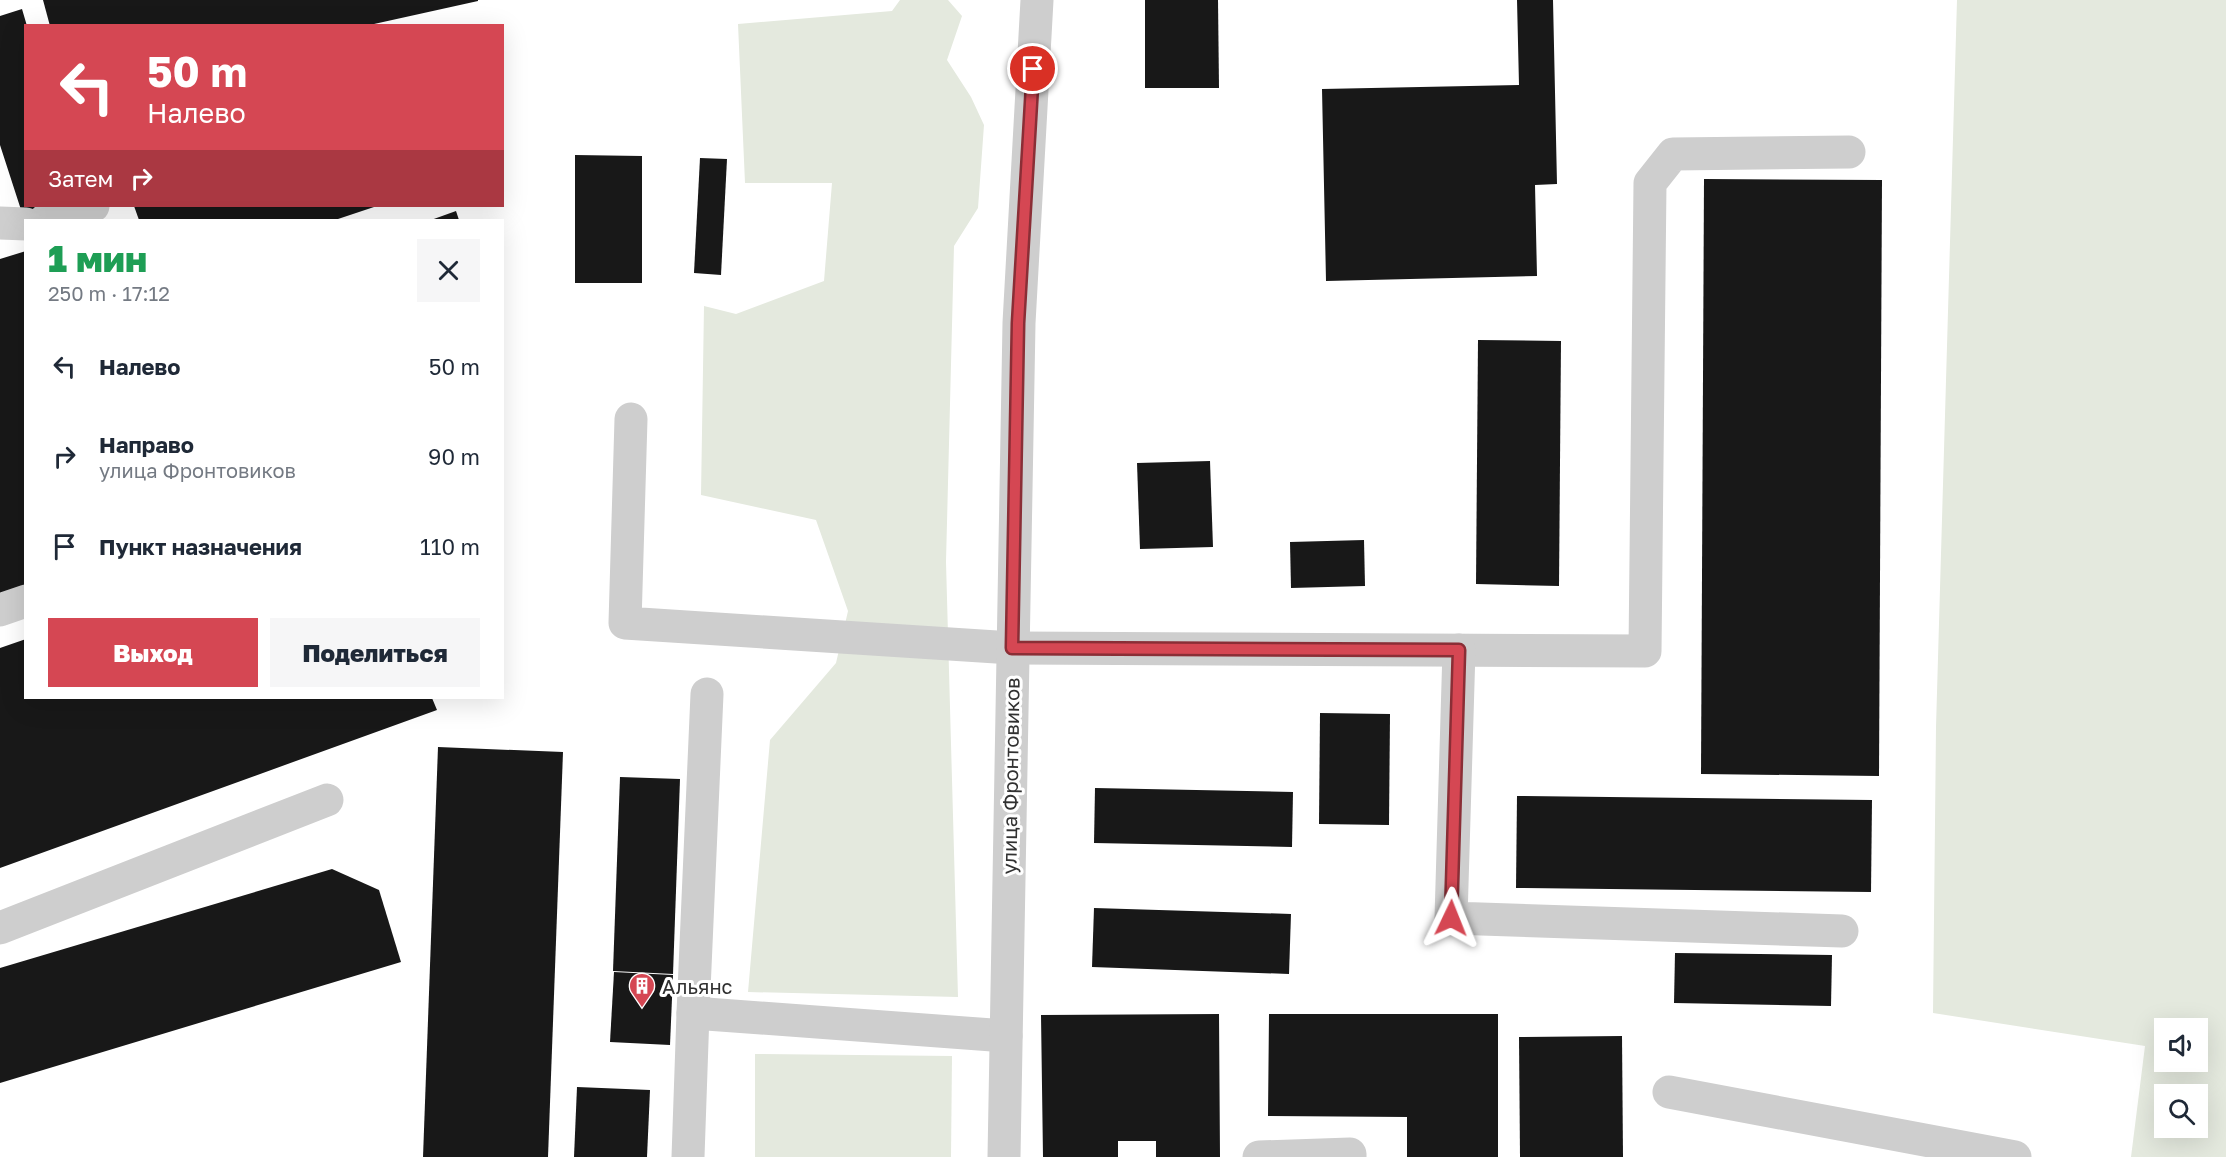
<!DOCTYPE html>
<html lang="ru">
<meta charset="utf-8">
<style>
body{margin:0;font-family:"Golos Text",sans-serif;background:#f6f6f7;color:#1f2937;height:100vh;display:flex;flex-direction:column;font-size:22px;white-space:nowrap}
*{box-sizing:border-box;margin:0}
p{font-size:20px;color:#747a83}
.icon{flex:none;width:33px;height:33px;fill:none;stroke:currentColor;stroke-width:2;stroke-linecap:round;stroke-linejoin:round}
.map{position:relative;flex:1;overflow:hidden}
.details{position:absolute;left:24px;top:219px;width:480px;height:480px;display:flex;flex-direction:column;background:#fff;border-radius:0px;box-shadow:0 6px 24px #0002}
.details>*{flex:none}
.guide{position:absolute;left:24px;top:24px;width:480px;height:183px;border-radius:0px;box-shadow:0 6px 24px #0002;background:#d54753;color:#fff;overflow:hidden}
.controls{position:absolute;left:2154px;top:1018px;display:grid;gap:12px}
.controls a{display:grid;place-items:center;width:54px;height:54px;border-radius:0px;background:#fff;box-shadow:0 6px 24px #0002;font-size:30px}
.pin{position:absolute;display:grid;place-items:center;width:51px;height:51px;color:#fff;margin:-26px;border:3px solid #fff;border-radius:50%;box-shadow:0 2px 6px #0007}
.me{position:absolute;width:66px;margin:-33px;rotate:2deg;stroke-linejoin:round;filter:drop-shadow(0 0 4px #0008)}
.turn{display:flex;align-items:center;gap:21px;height:126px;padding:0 24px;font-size:27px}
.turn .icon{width:78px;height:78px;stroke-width:2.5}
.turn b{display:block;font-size:42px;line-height:51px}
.then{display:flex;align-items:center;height:57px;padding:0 24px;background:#0003;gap:12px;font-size:22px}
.round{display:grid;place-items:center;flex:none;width:63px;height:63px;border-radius:0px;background:#f6f6f7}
.head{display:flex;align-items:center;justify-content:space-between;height:102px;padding:0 24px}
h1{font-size:36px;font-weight:800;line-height:45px;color:#1e9e55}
.action{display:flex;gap:12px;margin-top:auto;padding:12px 24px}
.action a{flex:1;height:69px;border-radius:0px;background:#d54753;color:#fff;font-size:24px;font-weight:800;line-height:69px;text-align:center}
.action a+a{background:#f6f6f7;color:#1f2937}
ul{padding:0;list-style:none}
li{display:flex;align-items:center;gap:18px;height:90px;padding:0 24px}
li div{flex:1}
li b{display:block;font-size:22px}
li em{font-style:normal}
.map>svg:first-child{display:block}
</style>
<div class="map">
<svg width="2226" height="1157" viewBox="0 0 2226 1157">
<rect width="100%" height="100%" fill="#fff"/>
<!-- green -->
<g fill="#e4e9de" fill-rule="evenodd">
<path d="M900,0H948L962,16L947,60L971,97L984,125L978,208L954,246L946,562L958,997L748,992L770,740L836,663L848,611L816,520L701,495L704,306L736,314L824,281L832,183H745L738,24L892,11Z"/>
<path d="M1957,0H2226V1157H2131L2145,1046L1933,1013L1936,727ZM2164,1029H2198V1062H2164ZM2164,1095H2198V1128H2164Z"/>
<path d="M755,1054L952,1056L951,1157H755Z"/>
</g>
<!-- building -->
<g fill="#181818">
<path d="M43,0H478V1L365,26H50Z"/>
<path d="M1145,0H1218L1219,88H1145Z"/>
<path d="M1517,0H1553L1557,184L1535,185L1537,276L1326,281L1322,89L1519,85Z"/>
<path d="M22,9L27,26L26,206H55L23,216L0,145V16Z"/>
<path d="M575,155L642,156V283H575Z"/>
<path d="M700,158L727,159L721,275L694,273Z"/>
<path d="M1704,179L1882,180L1879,776L1701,774Z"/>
<path d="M134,206H377L335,220H139Z"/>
<path d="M456,211L459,220H431Z"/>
<path d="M26,251V585L0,594V259Z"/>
<path d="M1478,340L1561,341L1559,586L1476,584Z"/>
<path d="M1210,461L1213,547L1140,549L1137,463Z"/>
<path d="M1364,540L1365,586L1291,588L1290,542Z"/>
<path d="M26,639V698H432L437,710L0,868V648Z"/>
<path d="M1320,713L1390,714L1389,825L1319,824Z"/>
<path d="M438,747L563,752L548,1157H423Z"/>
<path d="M620,777L680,779L673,974L613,971Z"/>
<path d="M1095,788L1293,792L1292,847L1094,843Z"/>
<path d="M1517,796L1872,800L1871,892L1516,888Z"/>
<path d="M332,869L379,890L401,962L0,1083V968Z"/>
<path d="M1094,908L1291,914L1289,974L1092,967Z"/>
<path d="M1675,953L1832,955L1831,1006L1674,1003Z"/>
<path d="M614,972L673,975L670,1045L610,1042Z"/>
<path d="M1219,1014L1220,1157H1156V1141H1118V1157H1043L1041,1015Z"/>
<path d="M1269,1014H1498V1157H1407V1117L1268,1116Z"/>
<path d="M1622,1036L1623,1157H1520L1519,1037Z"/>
<path d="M577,1087L650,1090L647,1157H574Z"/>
</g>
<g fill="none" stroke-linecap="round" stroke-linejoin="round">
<!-- minor -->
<g stroke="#cecece" stroke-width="33">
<path d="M45,220L93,206"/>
<path d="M0,223L26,224"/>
<path d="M631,419L625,623L1012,648L1645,651L1650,183L1673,154L1849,152"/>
<path d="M0,610L26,601"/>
<path d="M1459,650L1451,918L1842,931"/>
<path d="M0,928L327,800"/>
<path d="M693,1013L707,694"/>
<path d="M1669,1092L2015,1157"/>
<path d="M688,1157L693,1013L1006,1036"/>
<path d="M1004,1157L1019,323L1037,0"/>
<path d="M1259,1157L1350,1154V1157"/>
</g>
</g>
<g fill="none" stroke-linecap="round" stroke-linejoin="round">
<defs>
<path id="route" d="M1033,69L1018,323L1012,648L1459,650L1451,918"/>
</defs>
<!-- route casing -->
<use href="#route" stroke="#8a2e36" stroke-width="15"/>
<!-- route -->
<use href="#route" stroke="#d54753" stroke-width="10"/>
</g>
<!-- icons -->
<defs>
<symbol id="building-pin" viewBox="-11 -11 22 30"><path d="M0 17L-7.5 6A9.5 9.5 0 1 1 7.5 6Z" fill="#d54753" stroke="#fff"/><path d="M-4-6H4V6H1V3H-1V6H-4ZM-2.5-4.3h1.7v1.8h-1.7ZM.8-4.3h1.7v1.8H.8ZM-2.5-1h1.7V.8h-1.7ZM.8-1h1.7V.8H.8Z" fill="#fff"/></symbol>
</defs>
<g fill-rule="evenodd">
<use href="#building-pin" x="627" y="971" width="30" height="40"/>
</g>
<g text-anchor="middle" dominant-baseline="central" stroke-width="6" stroke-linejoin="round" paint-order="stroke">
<!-- street labels -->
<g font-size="20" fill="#313131" stroke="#fff">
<text transform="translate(1010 776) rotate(-89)">улица Фронтовиков</text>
</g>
<!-- poi labels -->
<g font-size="20" fill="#313131" stroke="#fff" text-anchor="start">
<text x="662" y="986">Альянс</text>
</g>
</g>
</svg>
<div class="controls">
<a><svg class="icon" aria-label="sound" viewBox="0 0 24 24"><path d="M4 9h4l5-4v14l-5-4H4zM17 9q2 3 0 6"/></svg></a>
<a><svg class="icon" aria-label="search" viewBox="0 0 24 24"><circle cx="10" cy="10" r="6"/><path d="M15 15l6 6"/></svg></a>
</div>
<div class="pin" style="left:1033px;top:69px;background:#d93025"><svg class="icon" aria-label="arrive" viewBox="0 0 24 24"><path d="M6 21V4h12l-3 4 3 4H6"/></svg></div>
<svg class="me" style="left:1451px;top:918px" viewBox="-20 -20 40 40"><path d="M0-17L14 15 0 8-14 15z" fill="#d54753" stroke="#fff" stroke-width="4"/></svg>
<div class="guide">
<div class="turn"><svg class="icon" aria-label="left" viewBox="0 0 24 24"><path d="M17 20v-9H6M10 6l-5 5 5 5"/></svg><div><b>50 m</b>Налево</div></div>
<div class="then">Затем<svg class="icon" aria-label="right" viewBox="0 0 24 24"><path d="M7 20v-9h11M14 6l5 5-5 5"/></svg></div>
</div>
<section class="details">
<div class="head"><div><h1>1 мин</h1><p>250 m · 17:12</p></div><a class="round"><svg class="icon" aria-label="close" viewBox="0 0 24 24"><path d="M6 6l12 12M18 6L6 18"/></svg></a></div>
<ul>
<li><svg class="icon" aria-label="left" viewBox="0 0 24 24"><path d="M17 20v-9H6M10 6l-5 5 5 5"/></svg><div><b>Налево</b></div><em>50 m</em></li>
<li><svg class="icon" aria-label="right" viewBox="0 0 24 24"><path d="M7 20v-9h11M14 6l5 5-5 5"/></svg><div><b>Направо</b><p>улица Фронтовиков</p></div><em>90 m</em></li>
<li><svg class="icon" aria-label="arrive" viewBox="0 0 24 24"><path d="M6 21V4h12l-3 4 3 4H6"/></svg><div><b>Пункт назначения</b></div><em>110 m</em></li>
</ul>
<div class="action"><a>Выход</a><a>Поделиться</a></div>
</section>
</div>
